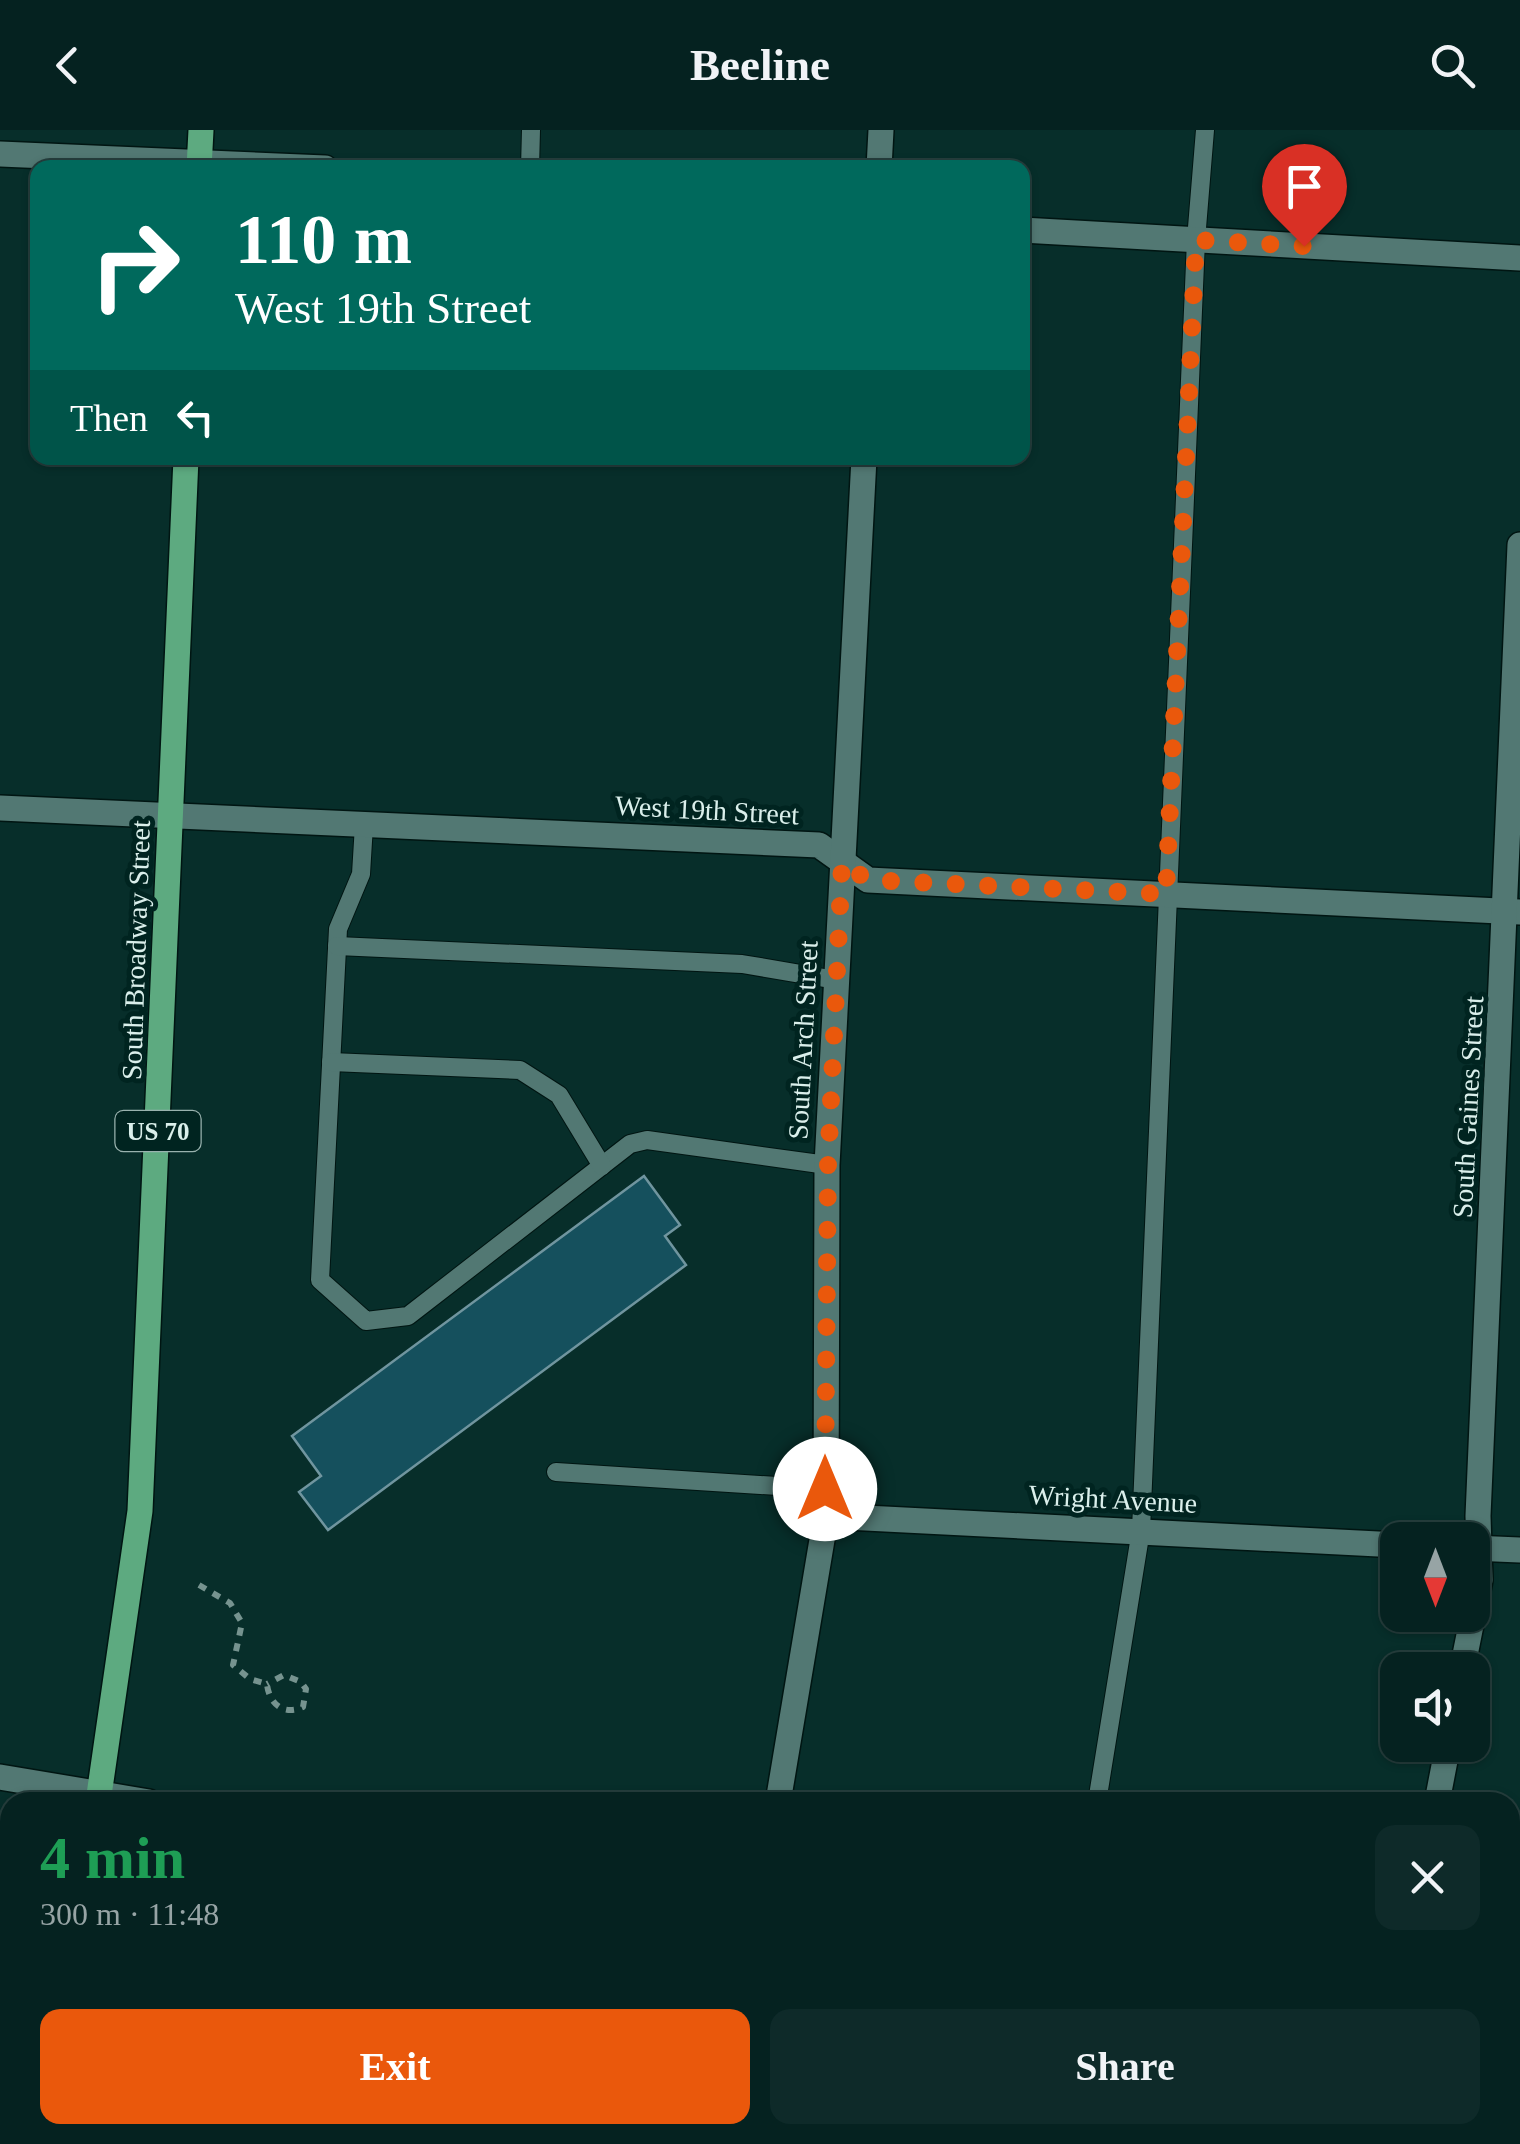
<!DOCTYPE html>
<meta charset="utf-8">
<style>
body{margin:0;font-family:"Times New Roman",serif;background:#0e2a29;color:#f1f3f6;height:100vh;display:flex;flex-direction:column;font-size:38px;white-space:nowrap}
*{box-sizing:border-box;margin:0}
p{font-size:32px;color:#97a4a5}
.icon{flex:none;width:55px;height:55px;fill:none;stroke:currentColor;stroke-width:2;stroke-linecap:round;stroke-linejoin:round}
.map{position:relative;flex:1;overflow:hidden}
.panel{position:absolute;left:0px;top:1662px;width:1520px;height:352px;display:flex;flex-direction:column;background:#052220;border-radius:30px 30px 0 0;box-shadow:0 2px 8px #0004,0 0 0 2px #263f3e}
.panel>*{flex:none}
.top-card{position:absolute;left:30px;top:30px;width:1000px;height:305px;border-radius:20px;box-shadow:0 2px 8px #0004,0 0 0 2px #263f3e;background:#00695c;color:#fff;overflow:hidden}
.needle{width:65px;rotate:180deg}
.tools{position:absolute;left:1380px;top:1392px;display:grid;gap:20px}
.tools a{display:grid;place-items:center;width:110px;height:110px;border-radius:20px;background:#052220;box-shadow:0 2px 8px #0004,0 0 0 2px #263f3e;font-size:50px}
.pin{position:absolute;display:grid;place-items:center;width:85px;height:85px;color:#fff;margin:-102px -42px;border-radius:50% 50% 50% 0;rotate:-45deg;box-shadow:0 0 10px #0007}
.pin .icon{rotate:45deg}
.me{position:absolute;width:110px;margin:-55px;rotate:0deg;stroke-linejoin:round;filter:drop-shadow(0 0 8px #0008)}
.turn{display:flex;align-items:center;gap:35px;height:210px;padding:0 40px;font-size:45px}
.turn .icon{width:130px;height:130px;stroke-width:2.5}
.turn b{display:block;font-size:70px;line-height:85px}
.then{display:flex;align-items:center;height:95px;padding:0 40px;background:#0003;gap:20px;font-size:38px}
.round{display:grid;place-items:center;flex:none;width:105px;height:105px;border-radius:20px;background:#0e2a29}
.summary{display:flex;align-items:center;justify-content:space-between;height:170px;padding:0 40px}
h1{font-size:60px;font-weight:700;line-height:75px;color:#1e9e55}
.primary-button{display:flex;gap:20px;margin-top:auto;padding:20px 40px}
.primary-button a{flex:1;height:115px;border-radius:20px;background:#ea580c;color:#fff;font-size:40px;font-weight:700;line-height:115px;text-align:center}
.primary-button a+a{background:#0e2a29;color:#f1f3f6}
header{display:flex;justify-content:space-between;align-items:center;height:130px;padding:0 40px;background:#052220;font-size:45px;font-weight:700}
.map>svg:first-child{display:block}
</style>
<header><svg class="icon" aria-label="back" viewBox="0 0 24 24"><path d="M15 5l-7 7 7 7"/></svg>Beeline<svg class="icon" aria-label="search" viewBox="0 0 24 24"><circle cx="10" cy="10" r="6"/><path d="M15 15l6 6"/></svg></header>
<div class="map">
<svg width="1520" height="2014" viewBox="0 0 1520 2014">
<rect width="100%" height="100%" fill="#072e2a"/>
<!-- building -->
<path fill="#15505d" stroke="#70959f" stroke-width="2.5" d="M644,1046L680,1095L665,1106L686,1135L328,1400L299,1362L321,1346L292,1306Z"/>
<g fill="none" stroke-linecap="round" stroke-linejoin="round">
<defs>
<g id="service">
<path d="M530,38L531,0"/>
<path d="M364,695L361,744L338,799L320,1150L366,1191L408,1186L630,1014L647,1010L827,1035"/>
<path d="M337,816L742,834L836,850"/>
<path d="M331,932L520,940L559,965L602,1036"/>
<path d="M556,1342L825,1359"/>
<path d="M1097,1672L1141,1400L1196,110L1205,0"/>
<path d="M0,1996L10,1997"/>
<path d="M83,2005L139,2014"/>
<path d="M389,2014L391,2005"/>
<path d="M1050,2014L1051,2005"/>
</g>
<g id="minor">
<path d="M0,24L325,38"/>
<path d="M879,38L881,0"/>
<path d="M1022,100L1520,128"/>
<path d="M0,678L819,715L868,750L1520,782"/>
<path d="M826,1386L1398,1415"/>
<path d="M1472,1418L1520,1420"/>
<path d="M1462,1540L1480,1450L1478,1386L1520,415"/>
<path d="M0,1647L149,1672"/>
<path d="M778,1672L826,1386L827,1035L864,328"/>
<path d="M1437,1672L1448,1615"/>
<path d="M721,2014L722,2005"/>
<path d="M1376,2014L1377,2005"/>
</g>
<g id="primary">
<path d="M199,38L201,0"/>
<path d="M98,1672L140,1381L186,328"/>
<path d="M47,2014L48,2005"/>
</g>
</defs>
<!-- service casing -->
<use href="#service" stroke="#001512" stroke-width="20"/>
<!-- minor casing -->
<use href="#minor" stroke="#001512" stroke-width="28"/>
<!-- primary casing -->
<use href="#primary" stroke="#001512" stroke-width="28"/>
<!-- path -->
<path stroke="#76938f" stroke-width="6" stroke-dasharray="8 8" stroke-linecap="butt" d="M199,1455L230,1473L242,1493L233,1535L250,1549L267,1554C269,1574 284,1586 303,1577L306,1559L301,1552L284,1545L267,1554"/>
<!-- service -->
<use href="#service" stroke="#527873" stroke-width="18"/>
<!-- minor -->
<use href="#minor" stroke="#527873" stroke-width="25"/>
<!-- primary -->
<use href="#primary" stroke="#5daa80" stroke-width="25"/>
</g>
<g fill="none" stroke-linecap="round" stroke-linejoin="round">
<!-- route -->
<path stroke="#ea580c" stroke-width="18" stroke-dasharray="0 32.4" d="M825,1359L828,1035L842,733L868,750L1166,764L1196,110L1304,116"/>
</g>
<g text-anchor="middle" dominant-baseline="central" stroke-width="10" stroke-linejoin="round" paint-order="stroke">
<!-- shield labels -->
<rect fill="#002420" stroke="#99b2ae" stroke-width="2.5" x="115.5" y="981" width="85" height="40" rx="8"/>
<g font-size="25" font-weight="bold" fill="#daefeb">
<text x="158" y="1001">US 70</text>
</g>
<!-- street labels -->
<g font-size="28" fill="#daefeb" stroke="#002420">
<text transform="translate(707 680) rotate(3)">West 19th Street</text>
<text transform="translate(136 820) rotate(-88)">South Broadway Street</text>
<text transform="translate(803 910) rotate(-87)">South Arch Street</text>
<text transform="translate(1468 977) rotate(-87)">South Gaines Street</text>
<text transform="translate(1113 1369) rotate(3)">Wright Avenue</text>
</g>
</g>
</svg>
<div class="tools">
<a><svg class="needle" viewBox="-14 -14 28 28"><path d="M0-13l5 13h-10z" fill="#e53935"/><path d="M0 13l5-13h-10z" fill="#97a4a5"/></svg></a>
<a><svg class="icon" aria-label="sound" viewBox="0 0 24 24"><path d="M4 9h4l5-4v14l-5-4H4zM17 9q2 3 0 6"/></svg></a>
</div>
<div class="pin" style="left:1304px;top:116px;background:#d93025"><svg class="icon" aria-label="arrive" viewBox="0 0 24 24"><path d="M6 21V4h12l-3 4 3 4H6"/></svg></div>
<svg class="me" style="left:825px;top:1359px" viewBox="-20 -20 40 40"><circle r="19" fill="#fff"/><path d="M0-13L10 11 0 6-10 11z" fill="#ea580c"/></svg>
<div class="top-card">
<div class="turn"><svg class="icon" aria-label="right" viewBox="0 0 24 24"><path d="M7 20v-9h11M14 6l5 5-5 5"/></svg><div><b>110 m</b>West 19th Street</div></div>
<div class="then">Then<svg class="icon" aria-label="left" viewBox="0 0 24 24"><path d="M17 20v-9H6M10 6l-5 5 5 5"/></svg></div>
</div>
<section class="panel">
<div class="summary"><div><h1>4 min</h1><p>300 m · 11:48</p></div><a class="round"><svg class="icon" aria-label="close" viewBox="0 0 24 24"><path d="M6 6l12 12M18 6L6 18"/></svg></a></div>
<div class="primary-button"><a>Exit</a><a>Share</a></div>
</section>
</div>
